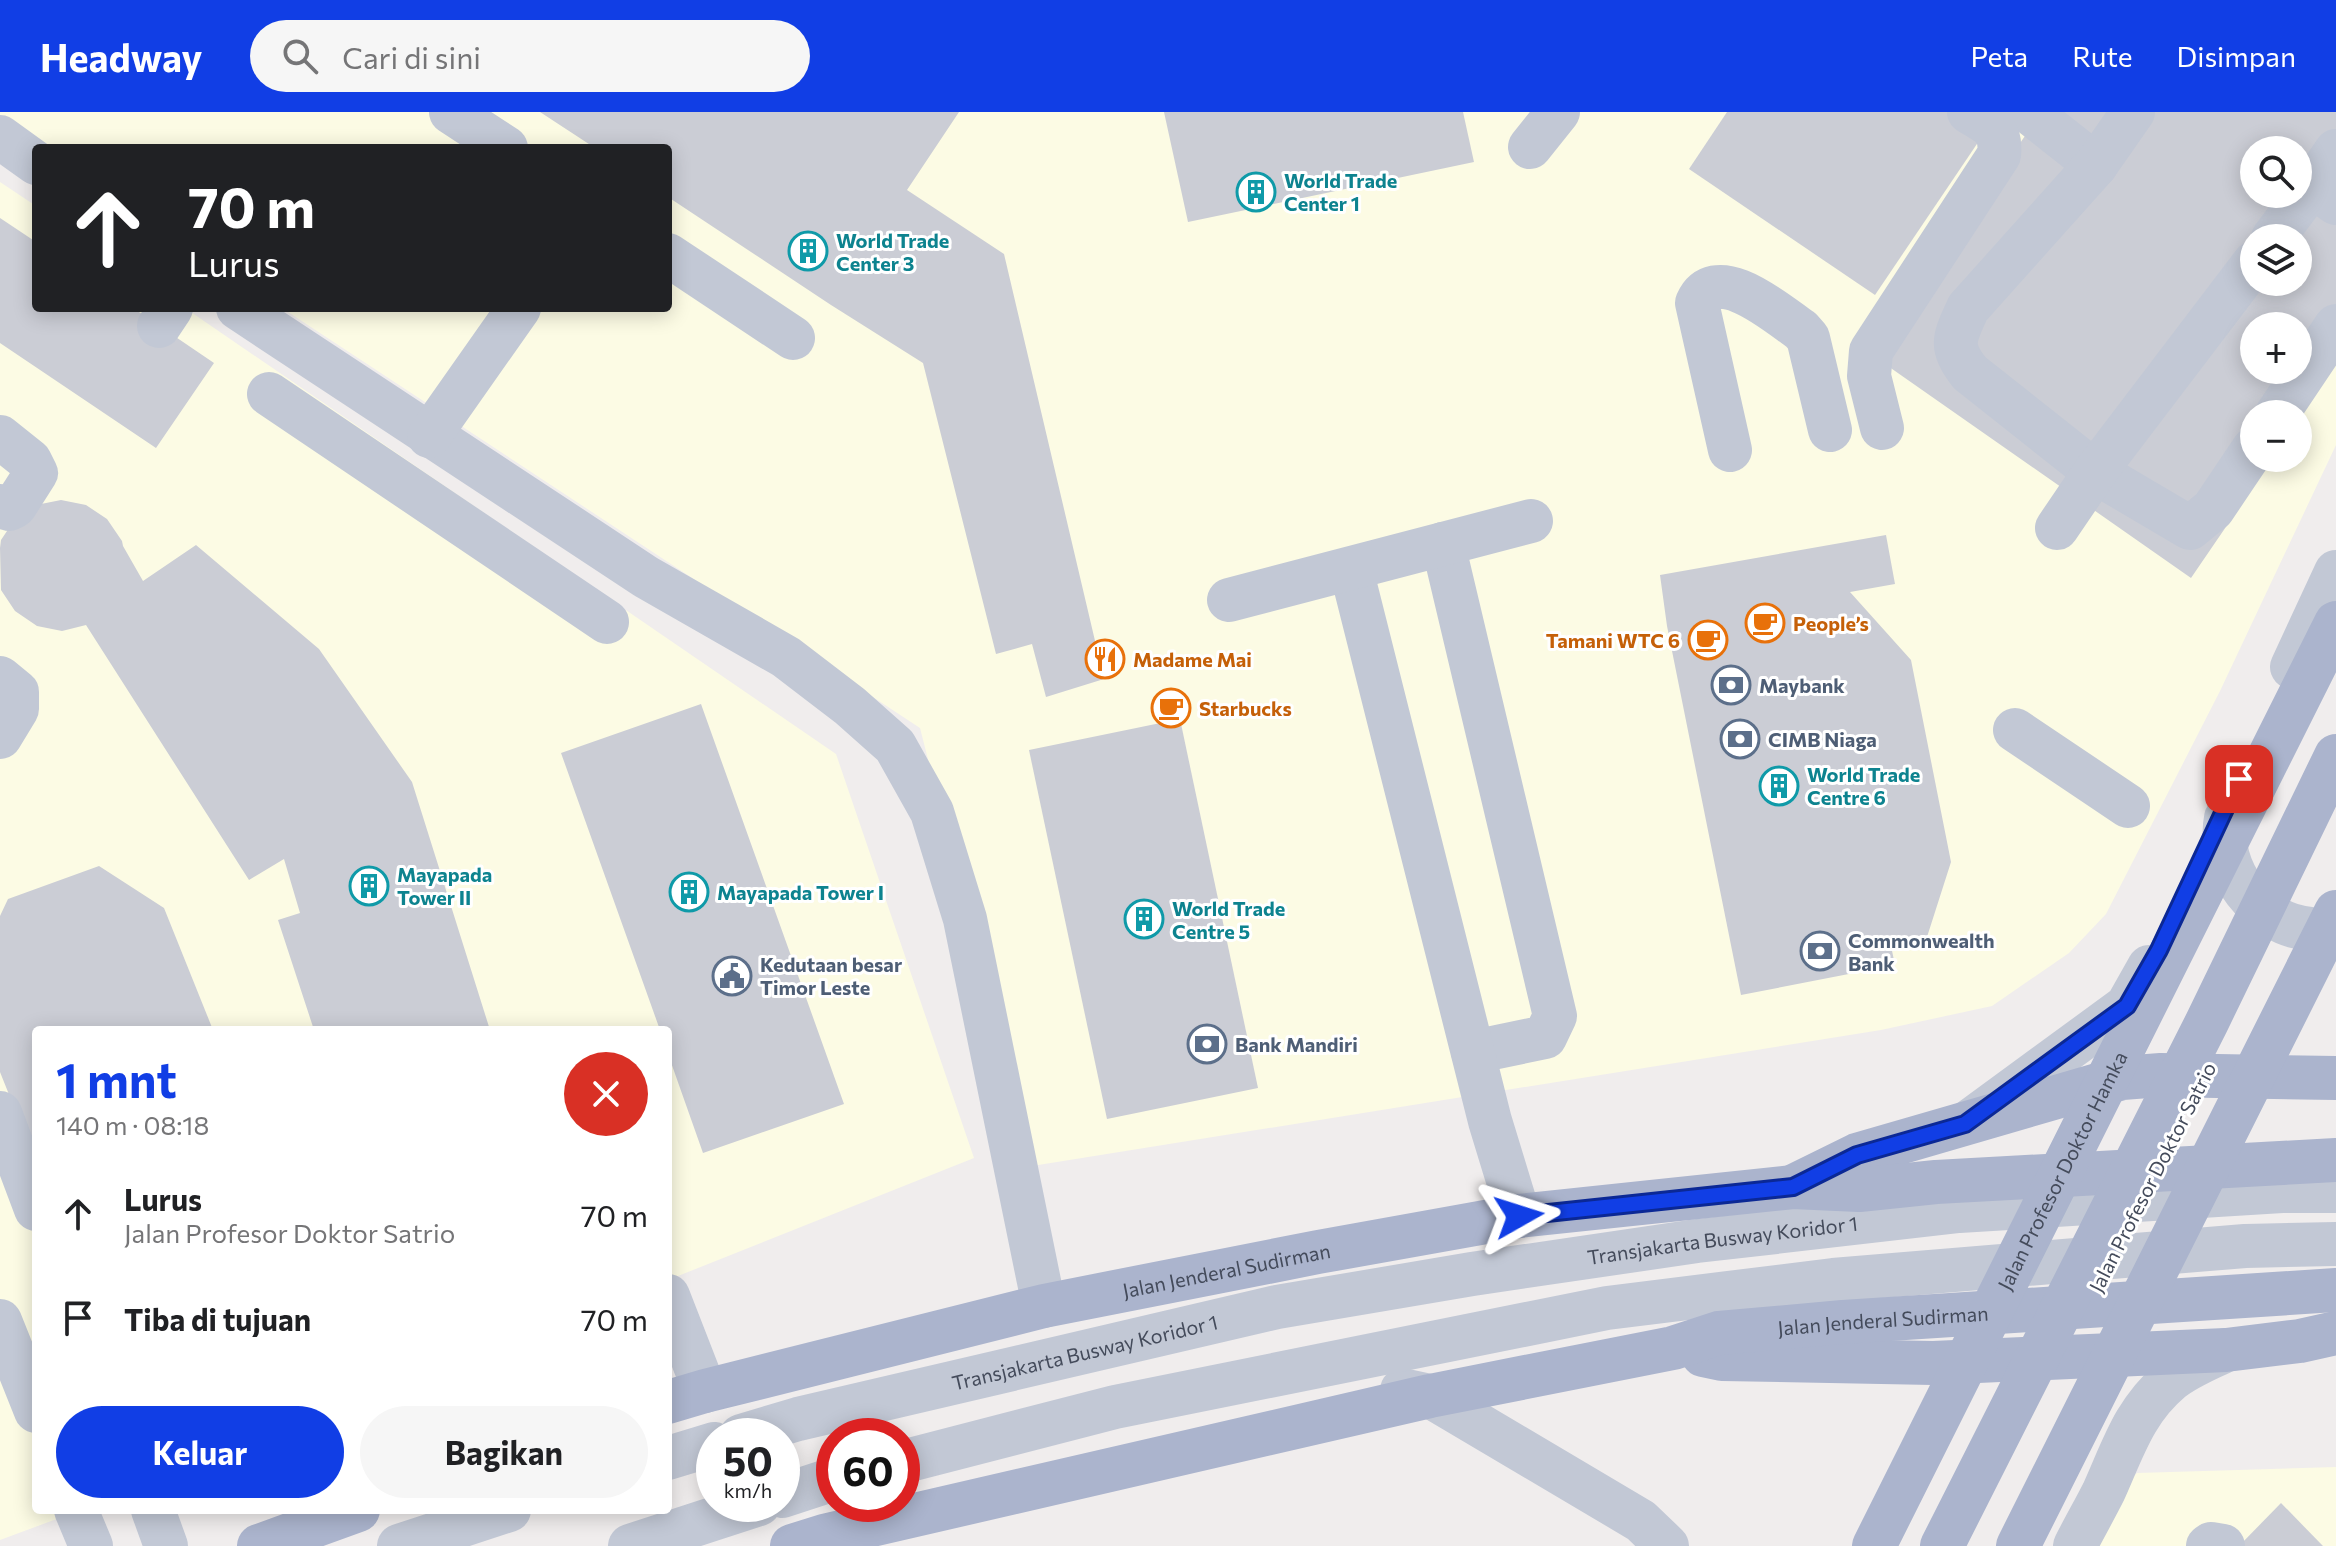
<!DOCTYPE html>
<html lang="id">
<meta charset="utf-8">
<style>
body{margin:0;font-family:Commissioner,sans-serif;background:#f6f6f6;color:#202124;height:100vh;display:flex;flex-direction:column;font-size:30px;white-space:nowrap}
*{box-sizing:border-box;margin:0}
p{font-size:26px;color:#757577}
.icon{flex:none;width:44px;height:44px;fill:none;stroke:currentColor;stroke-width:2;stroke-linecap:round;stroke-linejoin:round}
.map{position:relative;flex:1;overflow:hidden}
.panel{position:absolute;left:32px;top:914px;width:640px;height:488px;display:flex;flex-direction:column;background:#fff;border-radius:8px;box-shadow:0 4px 20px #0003}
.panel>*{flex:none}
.top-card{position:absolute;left:32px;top:32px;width:640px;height:168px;border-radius:8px;box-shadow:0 4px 20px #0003;background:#202124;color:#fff;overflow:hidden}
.tools{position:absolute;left:2240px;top:24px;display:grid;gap:16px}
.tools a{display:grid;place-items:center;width:72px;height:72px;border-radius:50%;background:#fff;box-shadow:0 4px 20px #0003;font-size:40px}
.speed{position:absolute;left:696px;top:1306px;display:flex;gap:16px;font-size:40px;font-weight:700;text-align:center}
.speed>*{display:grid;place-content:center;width:104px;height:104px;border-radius:50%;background:#fff;box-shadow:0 4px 20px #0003;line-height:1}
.speed small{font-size:20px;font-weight:400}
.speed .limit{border:12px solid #d22;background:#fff;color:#111}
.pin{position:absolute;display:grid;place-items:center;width:68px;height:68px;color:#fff;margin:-34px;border-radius:16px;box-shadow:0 4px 12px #0006}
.me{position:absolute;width:88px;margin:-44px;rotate:84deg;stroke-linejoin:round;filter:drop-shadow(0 0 6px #0008)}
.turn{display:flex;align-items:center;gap:28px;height:168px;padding:0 24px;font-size:36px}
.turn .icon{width:104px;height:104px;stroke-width:2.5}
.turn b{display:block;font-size:56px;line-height:68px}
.round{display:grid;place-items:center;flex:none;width:84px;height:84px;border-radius:42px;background:#f6f6f6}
.summary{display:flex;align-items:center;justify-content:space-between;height:136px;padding:0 24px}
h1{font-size:48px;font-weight:700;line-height:60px;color:#113ee5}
.primary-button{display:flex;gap:16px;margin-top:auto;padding:16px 24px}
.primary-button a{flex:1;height:92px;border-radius:48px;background:#113ee5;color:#fff;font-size:32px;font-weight:700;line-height:92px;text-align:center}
.primary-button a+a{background:#f6f6f6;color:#202124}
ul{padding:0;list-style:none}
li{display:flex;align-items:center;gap:24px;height:104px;padding:0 24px}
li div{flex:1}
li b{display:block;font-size:30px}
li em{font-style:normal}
header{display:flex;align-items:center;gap:48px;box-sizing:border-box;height:112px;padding:0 40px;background:#113ee5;color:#fff}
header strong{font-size:38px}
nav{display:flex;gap:44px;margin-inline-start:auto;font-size:28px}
.search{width:560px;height:72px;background:#f6f6f6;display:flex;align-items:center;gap:20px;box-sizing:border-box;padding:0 28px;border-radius:44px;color:#757577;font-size:30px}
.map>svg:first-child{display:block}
</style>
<header>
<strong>Headway</strong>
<div class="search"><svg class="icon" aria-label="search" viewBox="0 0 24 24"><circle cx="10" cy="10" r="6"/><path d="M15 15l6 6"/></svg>Cari di sini</div>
<nav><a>Peta</a><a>Rute</a><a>Disimpan</a></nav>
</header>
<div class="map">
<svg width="2336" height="1434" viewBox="0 0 2336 1434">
<rect width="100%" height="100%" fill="#f0eded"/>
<!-- commercial -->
<g fill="#fcfbe4" fill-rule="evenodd">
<path d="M0,0H2336V333L2220,579L2106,802L2069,841L1992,894L1881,918L1032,1054L920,616L282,196H668V36H38L0,11ZM2254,38H2298V82H2254ZM2254,126H2298V170H2254ZM2254,214H2298V258H2254ZM2254,302H2298V346H2254Z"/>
<path d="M0,70L36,94V196H185L836,642L974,1046L668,1168V918H36V1398H81L0,1428Z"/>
<path d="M2336,1355V1434H2056L2137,1361Z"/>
</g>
<!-- building -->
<g fill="#cbcdd5" fill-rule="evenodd">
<path d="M540,0H959L907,78L1004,142L1104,567L1046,585L1032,532L996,542L923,251L831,193L668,85V36H595Z"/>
<path d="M1164,0H1463L1474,50L1188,110Z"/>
<path d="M1727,0H1949L1983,23L1875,183L1689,57Z"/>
<path d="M2009,0H2336V206L2270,302H2254V346H2273L2191,466L1875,245L2031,15ZM2254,38H2298V82H2254ZM2254,126H2298V170H2254ZM2254,214H2298V258H2254Z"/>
<path d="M0,106L36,130V196H133L214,251L156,336L0,231Z"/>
<path d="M61,388L86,393L107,407L122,429L123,434L143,469L196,433L319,537L412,670L490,918H314L278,808L300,801L284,747L249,768L86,513L62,519L37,514L15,499L1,478L0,436L1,428L15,407L36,393Z"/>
<path d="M1886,423L1895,472L1850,480L1911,548L1951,750L1927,825L1891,834L1895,853L1741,883L1667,514L1660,463Z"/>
<path d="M701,592L844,992L703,1041L668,942V918H660L561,641Z"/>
<path d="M1180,607L1258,976L1107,1007L1029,638Z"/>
<path d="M99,754L164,796L213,918H36V1050L0,960V804L8,787Z"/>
<path d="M2281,1391L2323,1434H2239Z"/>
</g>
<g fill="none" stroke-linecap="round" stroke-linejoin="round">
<!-- minor -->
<g stroke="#c2c8d5" stroke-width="44">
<path d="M451,0L506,36"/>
<path d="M2029,0L2096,53"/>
<path d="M2133,0L2096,53L1968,196C1955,225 1948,234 1970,261L2095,360L2190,416L2213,397L2254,336"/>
<path d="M0,25L36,51"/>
<path d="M1530,35L1558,0"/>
<path d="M2336,39L2312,74L2336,91"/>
<path d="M2273,126L2312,74"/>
<path d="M668,143L793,226"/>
<path d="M238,196L646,465L786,545L850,594L895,634L932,700L965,807L1044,1194"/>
<path d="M159,214L171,196"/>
<path d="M269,282L607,510"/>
<path d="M2277,302L2336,214"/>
<path d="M1882,316L1869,264L1871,239L1999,43C2002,16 1989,12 1969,0"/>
<path d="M429,324L519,196"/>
<path d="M0,325L30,349L36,361L15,394L9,397L0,394"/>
<path d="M1730,338L1697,191C1716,148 1779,203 1801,218L1808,226L1830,318"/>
<path d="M2057,416L2095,360L2254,151"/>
<path d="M1443,432L1555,904L1545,925L1473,940"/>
<path d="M1351,457L1490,1009L1519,1104"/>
<path d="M1229,488L1531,409"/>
<path d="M2292,555L2336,460"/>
<path d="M0,566L17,580V597L0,625"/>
<path d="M2015,618L2128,694"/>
<path d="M2226,706C2216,757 2259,814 2311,817C2320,818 2328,819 2336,816"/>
<path d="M0,1001L36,1097"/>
<path d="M1970,1009L2127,894L2149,855"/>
<path d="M668,1184L705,1279"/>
<path d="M0,1209L36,1299"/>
<path d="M1402,1278L1430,1284L1641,1409L1667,1434"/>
<path id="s1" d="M741,1324L798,1307L1277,1195L1472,1162L1697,1129L1959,1099L2282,1079H2336"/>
<path d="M668,1346L714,1332"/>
<path d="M902,1350L1115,1295L1607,1196L1833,1168L2245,1134L2336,1132"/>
<path d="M782,1384L834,1367"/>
<path d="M76,1398L91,1434"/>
<path d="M153,1398L166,1434"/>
<path d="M399,1434L509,1398"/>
<path d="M630,1434L759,1392"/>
<path d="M2075,1434C2084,1416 2095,1397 2104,1379C2123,1337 2134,1299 2171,1268C2187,1255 2208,1247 2226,1238"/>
<path d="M2208,1434L2211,1432L2223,1434"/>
</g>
<!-- major -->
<g stroke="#abb4cd" stroke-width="44">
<path d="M1796,1073L1857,1043L2122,966L2161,963L2336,966"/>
<path d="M1703,1243L1722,1247L1933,1251L2226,1238L2300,1229L2336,1221"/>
<path id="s2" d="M668,1290L705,1279L1044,1194L1318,1140L1519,1104L1793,1075L1859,1078L1936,1070L2336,1048"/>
<path d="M259,1434L358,1398"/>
<path id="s3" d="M792,1434L824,1424L1430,1284L1673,1236L1719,1221L1843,1210L2336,1178"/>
</g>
<!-- major-bridge -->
<g stroke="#abb4cd" stroke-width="44">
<path id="s4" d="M1874,1434L2336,511"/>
<path d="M1942,1434L2207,910L2336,644"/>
<path d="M2018,1434L2336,800"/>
</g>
</g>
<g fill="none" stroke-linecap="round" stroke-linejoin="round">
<defs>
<path id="route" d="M1519,1104L1793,1075L1857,1043L1965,1012L2127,894L2159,838L2239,667"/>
</defs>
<!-- route casing -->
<use href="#route" stroke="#0b2895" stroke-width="20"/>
<!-- route -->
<use href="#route" stroke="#113ee5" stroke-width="14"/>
</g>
<!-- icons -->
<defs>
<symbol id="building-ring" viewBox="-11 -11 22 22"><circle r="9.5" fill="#fff" stroke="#0f9aa8" stroke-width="1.5"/><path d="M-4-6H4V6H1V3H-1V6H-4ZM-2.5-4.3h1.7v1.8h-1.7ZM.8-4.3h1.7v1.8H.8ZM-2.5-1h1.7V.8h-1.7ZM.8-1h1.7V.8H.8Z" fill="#0f9aa8"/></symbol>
<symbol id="cafe-ring" viewBox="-11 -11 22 22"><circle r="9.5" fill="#fff" stroke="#e8710a" stroke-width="1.5"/><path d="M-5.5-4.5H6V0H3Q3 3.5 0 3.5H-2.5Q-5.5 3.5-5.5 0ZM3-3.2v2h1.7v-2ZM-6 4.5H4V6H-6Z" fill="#e8710a"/></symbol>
<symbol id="restaurant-ring" viewBox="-11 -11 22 22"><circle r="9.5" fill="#fff" stroke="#e8710a" stroke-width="1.5"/><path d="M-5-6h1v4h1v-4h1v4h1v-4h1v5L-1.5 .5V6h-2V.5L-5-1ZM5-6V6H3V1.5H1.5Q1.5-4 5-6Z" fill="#e8710a"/></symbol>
<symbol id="bank-ring" viewBox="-11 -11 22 22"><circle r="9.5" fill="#fff" stroke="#5c6f8a" stroke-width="1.5"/><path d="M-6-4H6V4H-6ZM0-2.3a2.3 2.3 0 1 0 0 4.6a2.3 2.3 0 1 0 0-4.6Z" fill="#5c6f8a"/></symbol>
<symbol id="civic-ring" viewBox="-11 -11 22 22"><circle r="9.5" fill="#fff" stroke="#5c6f8a" stroke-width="1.5"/><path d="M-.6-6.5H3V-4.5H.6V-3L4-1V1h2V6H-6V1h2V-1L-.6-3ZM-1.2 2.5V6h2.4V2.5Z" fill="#5c6f8a"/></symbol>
</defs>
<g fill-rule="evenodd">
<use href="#building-ring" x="1234" y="58" width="44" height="44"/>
<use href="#building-ring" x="786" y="117" width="44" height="44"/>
<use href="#cafe-ring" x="1743" y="489" width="44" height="44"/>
<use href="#cafe-ring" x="1686" y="506" width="44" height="44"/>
<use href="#restaurant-ring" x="1083" y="525" width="44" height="44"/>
<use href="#bank-ring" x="1709" y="551" width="44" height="44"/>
<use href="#cafe-ring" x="1149" y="574" width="44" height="44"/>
<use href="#bank-ring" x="1718" y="605" width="44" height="44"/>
<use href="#building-ring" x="1757" y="652" width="44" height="44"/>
<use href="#building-ring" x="347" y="752" width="44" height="44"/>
<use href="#building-ring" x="667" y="758" width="44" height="44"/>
<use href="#building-ring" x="1122" y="785" width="44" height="44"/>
<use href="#bank-ring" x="1798" y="817" width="44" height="44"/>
<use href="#civic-ring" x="710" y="842" width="44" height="44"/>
<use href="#bank-ring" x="1185" y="910" width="44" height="44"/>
</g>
<g text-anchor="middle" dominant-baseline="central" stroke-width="6" stroke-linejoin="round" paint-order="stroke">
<!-- culture labels -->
<g font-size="20" font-weight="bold" fill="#0d838f" stroke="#fff" text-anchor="start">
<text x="1284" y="68">World Trade<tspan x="1284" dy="23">Center 1</tspan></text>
<text x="836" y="128">World Trade<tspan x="836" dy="23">Center 3</tspan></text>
<text x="1807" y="662">World Trade<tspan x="1807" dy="23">Centre 6</tspan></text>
<text x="397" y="762">Mayapada<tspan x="397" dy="23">Tower II</tspan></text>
<text x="717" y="780">Mayapada Tower I</text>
<text x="1172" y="796">World Trade<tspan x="1172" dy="23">Centre 5</tspan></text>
</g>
<!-- food labels -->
<g font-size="20" font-weight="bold" fill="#c56008" stroke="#fff" text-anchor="start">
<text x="1793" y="511">People’s</text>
<text x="1680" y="528" text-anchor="end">Tamani WTC 6</text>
<text x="1133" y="547">Madame Mai</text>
<text x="1199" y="596">Starbucks</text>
</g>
<!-- service labels -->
<g font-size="20" font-weight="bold" fill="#4e5e75" stroke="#fff" text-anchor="start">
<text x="1759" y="573">Maybank</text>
<text x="1768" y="627">CIMB Niaga</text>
<text x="1848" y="828">Commonwealth<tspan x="1848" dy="23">Bank</tspan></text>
<text x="760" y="852">Kedutaan besar<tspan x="760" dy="23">Timor Leste</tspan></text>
<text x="1235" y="932">Bank Mandiri</text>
</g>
<!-- street labels -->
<g font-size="20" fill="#444b5b" stroke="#fff">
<text stroke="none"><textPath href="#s4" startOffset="420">Jalan Profesor Doktor Hamka</textPath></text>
<text transform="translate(2152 1065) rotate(-63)">Jalan Profesor Doktor Satrio</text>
<text stroke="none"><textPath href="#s1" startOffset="1002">Transjakarta Busway Koridor 1</textPath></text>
<text stroke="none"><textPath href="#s2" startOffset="574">Jalan Jenderal Sudirman</textPath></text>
<text stroke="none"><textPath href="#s3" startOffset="1116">Jalan Jenderal Sudirman</textPath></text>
<text stroke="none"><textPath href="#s1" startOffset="354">Transjakarta Busway Koridor 1</textPath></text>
</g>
</g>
</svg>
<div class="tools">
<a><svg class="icon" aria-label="search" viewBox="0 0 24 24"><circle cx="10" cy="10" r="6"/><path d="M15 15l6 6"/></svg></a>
<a><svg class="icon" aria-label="layers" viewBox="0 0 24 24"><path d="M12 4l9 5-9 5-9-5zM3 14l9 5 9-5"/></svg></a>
<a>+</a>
<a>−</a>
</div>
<div class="speed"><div>50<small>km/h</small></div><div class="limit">60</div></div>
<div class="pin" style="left:2239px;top:667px;background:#d93025"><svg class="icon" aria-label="arrive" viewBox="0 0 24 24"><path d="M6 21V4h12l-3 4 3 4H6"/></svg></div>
<svg class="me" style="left:1519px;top:1104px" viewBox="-20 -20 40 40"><path d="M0-17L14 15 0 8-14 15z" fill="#113ee5" stroke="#fff" stroke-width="4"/></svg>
<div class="top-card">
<div class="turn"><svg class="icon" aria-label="ahead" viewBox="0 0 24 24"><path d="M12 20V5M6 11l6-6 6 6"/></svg><div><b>70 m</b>Lurus</div></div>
</div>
<section class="panel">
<div class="summary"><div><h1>1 mnt</h1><p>140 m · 08:18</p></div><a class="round" style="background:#d93025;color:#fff"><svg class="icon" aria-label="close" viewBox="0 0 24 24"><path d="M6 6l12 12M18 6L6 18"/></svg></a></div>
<ul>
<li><svg class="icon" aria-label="ahead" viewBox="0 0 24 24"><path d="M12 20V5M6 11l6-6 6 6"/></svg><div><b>Lurus</b><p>Jalan Profesor Doktor Satrio</p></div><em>70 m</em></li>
<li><svg class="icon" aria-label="arrive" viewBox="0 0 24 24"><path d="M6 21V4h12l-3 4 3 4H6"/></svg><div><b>Tiba di tujuan</b></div><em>70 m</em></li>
</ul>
<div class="primary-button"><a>Keluar</a><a>Bagikan</a></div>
</section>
</div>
